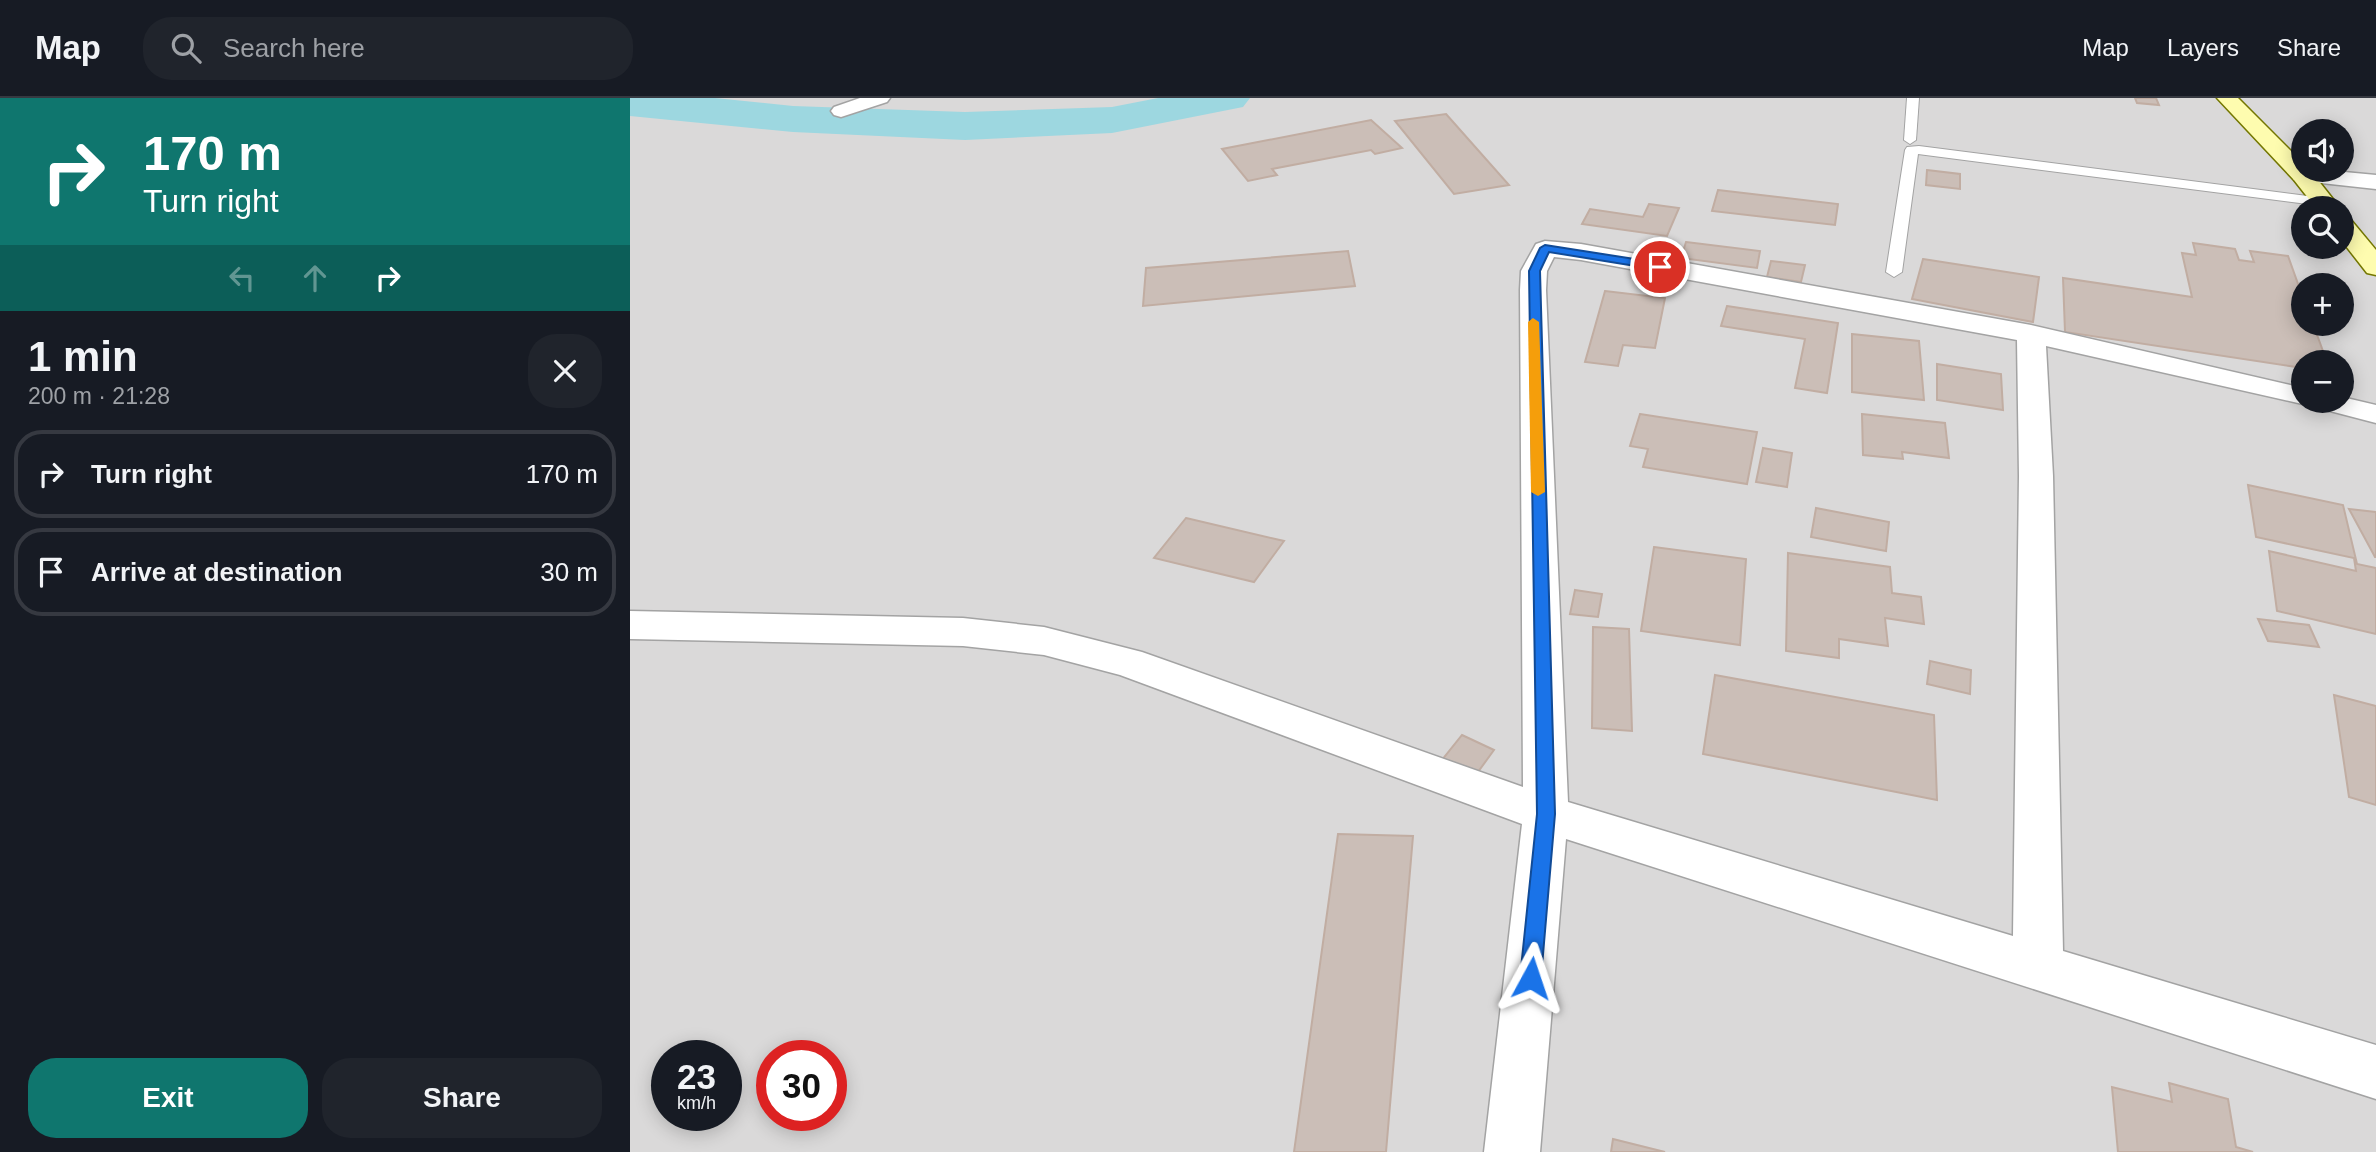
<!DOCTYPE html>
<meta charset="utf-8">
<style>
body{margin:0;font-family:Arial,sans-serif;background:#20242c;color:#f1f3f6;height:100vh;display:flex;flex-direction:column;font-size:26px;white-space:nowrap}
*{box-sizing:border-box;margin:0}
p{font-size:23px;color:#9ea1a6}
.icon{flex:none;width:38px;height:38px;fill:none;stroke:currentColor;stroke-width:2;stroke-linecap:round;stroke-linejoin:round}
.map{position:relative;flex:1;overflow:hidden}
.panel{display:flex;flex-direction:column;background:#171b24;width:630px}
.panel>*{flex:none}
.guide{background:#0f766e;color:#fff;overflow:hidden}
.controls{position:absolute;left:1661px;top:21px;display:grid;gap:14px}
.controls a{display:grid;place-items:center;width:63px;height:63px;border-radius:50%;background:#171b24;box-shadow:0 4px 18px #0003;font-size:35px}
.speed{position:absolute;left:21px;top:942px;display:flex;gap:14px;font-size:35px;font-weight:700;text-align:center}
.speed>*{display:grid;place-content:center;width:91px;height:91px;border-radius:50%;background:#171b24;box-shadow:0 4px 18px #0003;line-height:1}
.speed small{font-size:18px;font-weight:400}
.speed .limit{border:10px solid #d22;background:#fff;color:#111}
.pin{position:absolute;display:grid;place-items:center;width:60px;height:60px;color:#fff;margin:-30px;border:4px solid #fff;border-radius:50%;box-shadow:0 2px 7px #0007}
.me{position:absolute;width:77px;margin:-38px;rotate:5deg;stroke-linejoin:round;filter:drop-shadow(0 0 5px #0008)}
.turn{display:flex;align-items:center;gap:24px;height:147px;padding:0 28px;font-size:32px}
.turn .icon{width:91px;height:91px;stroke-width:2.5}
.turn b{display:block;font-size:49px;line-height:60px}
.lanes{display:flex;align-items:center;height:66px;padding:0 28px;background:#0003;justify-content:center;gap:35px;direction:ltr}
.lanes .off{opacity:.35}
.round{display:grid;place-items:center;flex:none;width:74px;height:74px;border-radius:28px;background:#20242c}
.overview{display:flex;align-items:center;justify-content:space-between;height:119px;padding:0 28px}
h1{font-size:42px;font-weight:700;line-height:52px}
.action{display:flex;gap:14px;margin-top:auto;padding:14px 28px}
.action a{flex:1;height:80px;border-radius:28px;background:#0f766e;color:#fff;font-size:28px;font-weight:700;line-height:80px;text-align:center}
.action a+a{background:#20242c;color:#f1f3f6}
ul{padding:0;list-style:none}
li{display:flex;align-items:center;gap:21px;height:88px;margin:0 14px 10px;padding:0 14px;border:4px solid #363941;border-radius:28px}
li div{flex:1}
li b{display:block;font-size:26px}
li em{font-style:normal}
header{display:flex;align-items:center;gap:42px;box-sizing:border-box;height:98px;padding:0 35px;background:#171b24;border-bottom:2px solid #363941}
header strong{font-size:33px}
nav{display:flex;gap:38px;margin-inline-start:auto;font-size:24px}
.search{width:490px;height:63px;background:#20242c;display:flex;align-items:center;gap:18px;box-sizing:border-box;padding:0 24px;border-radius:28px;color:#9ea1a6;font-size:26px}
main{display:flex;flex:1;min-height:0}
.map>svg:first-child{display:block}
</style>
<header>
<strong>Map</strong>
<div class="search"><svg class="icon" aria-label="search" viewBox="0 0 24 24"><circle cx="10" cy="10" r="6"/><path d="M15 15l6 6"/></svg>Search here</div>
<nav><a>Map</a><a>Layers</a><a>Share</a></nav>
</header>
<main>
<section class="panel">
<div class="guide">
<div class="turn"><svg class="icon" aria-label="right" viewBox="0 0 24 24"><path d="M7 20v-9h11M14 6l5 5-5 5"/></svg><div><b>170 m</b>Turn right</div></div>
<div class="lanes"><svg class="icon off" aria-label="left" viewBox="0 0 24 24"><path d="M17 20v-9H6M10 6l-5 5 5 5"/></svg><svg class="icon off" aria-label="ahead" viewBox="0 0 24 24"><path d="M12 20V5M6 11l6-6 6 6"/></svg><svg class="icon" aria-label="right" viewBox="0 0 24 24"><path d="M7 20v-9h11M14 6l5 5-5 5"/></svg></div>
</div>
<div class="overview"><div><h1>1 min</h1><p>200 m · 21:28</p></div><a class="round"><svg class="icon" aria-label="close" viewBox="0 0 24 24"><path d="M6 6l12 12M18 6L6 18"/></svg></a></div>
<ul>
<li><svg class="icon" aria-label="right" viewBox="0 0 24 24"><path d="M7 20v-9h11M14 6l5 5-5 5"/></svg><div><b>Turn right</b></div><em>170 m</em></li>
<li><svg class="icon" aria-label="arrive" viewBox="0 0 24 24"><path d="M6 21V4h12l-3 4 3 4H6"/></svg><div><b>Arrive at destination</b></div><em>30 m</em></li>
</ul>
<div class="action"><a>Exit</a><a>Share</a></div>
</section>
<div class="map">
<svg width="1746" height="1054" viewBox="0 0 1746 1054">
<rect width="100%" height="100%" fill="#efe9e1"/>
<!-- residential -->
<path fill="#dad9d9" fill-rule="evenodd" d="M0,0H1746V1054H0ZM1673,33H1712V72H1673ZM1673,110H1712V149H1673ZM1673,187H1712V226H1673ZM1673,264H1712V303H1673ZM37,957H96V1017H37ZM142,957H201V1017H142Z"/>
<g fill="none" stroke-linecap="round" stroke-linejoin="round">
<!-- river -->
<path fill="#9dd7e0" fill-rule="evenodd" d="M0,0H85L163,8L335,14L482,9L528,0H620L613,9L482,35L335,42L163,34L0,18Z"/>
</g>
<!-- building -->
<g fill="#cbbeb7" stroke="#c1ada2" stroke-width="2">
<path d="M1505,0H1526L1529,7L1507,5Z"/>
<path d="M816,16L879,87L824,96L765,23Z"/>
<path d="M741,22L772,50L745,56L741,52L642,71L647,77L618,83L592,51Z"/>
<path d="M1297,72L1330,76V91L1296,87Z"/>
<path d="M1088,92L1208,106L1205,127L1082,113Z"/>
<path d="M1019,106L1049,110L1037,138L952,126L960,111L1013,119Z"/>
<path d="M1056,144L1130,153L1127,170L1051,160Z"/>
<path d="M1563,145L1605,151L1609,162L1624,164L1620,153L1658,158L1673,200V226H1683L1697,264H1673V270L1435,234L1433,180L1562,199L1552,155L1566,157Z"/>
<path d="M718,153L725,188L513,208L516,170Z"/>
<path d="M1293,161L1409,179L1403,224L1282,201Z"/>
<path d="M1141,163L1175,167L1171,184L1137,179Z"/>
<path d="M975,193L1035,200L1025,250L993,247L988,268L955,264Z"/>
<path d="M1097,208L1208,225L1197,295L1165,290L1175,241L1091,228Z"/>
<path d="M1222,236L1289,243L1294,302L1222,294Z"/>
<path d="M1307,266L1371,276L1373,312L1307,302Z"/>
<path d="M1010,316L1127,334L1117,386L1013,369L1018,351L1000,348Z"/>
<path d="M1232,316L1315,325L1319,360L1272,354L1273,361L1233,357Z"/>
<path d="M1133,350L1162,355L1157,389L1126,384Z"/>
<path d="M1618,387L1713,407L1727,466L1746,470V536L1647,513L1639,453L1726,473L1724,460L1626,439Z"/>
<path d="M1186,410L1259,424L1256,453L1181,439Z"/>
<path d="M1719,411L1746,414V459H1745Z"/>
<path d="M556,420L654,443L624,484L524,460Z"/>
<path d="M1024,449L1116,461L1110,547L1011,533Z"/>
<path d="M1158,455L1260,469L1262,495L1291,499L1294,526L1255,520L1258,548L1209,541V560L1156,553Z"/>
<path d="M945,492L972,496L968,519L940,516Z"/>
<path d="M1628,521L1679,527L1689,549L1638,543Z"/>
<path d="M963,529L999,531L1002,633L962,630Z"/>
<path d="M1300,563L1341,572L1340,596L1297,586Z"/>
<path d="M1085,577L1304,617L1307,702L1073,656Z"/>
<path d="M1704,597L1746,608V707L1719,699Z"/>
<path d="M832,637L864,652L845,678L812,662Z"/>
<path d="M708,736L783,738L756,1054H664Z"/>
<path d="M1539,985L1598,1001L1606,1049L1623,1054H1488L1482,989L1542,1004Z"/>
<path d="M983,1041L1035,1054H981Z"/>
</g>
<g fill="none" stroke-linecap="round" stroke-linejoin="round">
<defs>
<g id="lane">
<path d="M1277,0H1289L1286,42L1280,46L1274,42Z"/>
<path d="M1289,48L1693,100L1700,104L1693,108L1288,56L1272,174L1264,179L1256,174L1275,52L1277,49Z"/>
</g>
<g id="street">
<path d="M230,0H260L257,4L211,19L204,17L201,13L204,9Z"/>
<path d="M1672,70L1746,77V91L1664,82L1661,77L1664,72Z"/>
<path d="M915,143L951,146L1401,227L1673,290V303H1712V299L1746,307V325L1677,307L1416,248L1423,378L1433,853L1746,947V1001L936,741L910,1054H854L892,726L490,577L414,557L333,548L0,541V513L333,520L414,529L512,554L893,689L890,192L891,173L906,146ZM924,159L951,162L1387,242L1389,378L1383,838L938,704L916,192L917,173Z"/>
</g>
<g id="secondary">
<path d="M1587,0H1608L1673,65V72H1680L1710,110H1686L1664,82Z"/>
<path d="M1712,120L1721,122L1746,152V177L1737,175L1712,143Z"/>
</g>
</defs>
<!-- lane casing -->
<use href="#lane" stroke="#a3a3a3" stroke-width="2"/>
<!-- street casing -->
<use href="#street" stroke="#a3a3a3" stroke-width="3"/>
<!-- secondary casing -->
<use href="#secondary" stroke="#747700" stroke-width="3"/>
<!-- lane -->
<use href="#lane" fill="#fff" fill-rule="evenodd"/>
<!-- street -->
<use href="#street" fill="#fff" fill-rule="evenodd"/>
<!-- secondary -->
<use href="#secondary" fill="#fefcaf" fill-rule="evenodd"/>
</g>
<!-- route -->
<path fill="#1a73e8" stroke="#114b97" stroke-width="2" d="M915,147L1030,165L1036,169L1030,172L919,154L910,173L925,716L911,880L908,887L901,890L893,887L890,880L907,716L899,173L910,150Z"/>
<!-- slow -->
<path fill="#f59e0b" d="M903,220L909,224L915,394L908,398L901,394L898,224Z"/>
</svg>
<div class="controls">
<a><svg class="icon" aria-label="sound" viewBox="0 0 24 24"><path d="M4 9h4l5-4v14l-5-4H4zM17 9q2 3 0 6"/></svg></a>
<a><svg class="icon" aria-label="search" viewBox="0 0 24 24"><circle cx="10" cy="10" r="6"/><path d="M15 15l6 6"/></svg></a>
<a>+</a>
<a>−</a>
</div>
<div class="speed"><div>23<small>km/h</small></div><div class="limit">30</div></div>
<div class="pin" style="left:1030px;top:169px;background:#d93025"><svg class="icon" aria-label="arrive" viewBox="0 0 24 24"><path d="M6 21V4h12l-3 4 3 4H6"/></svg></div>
<svg class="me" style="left:901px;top:880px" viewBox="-20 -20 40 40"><path d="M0-17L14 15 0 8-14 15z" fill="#1a73e8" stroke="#fff" stroke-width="4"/></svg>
</div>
</main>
